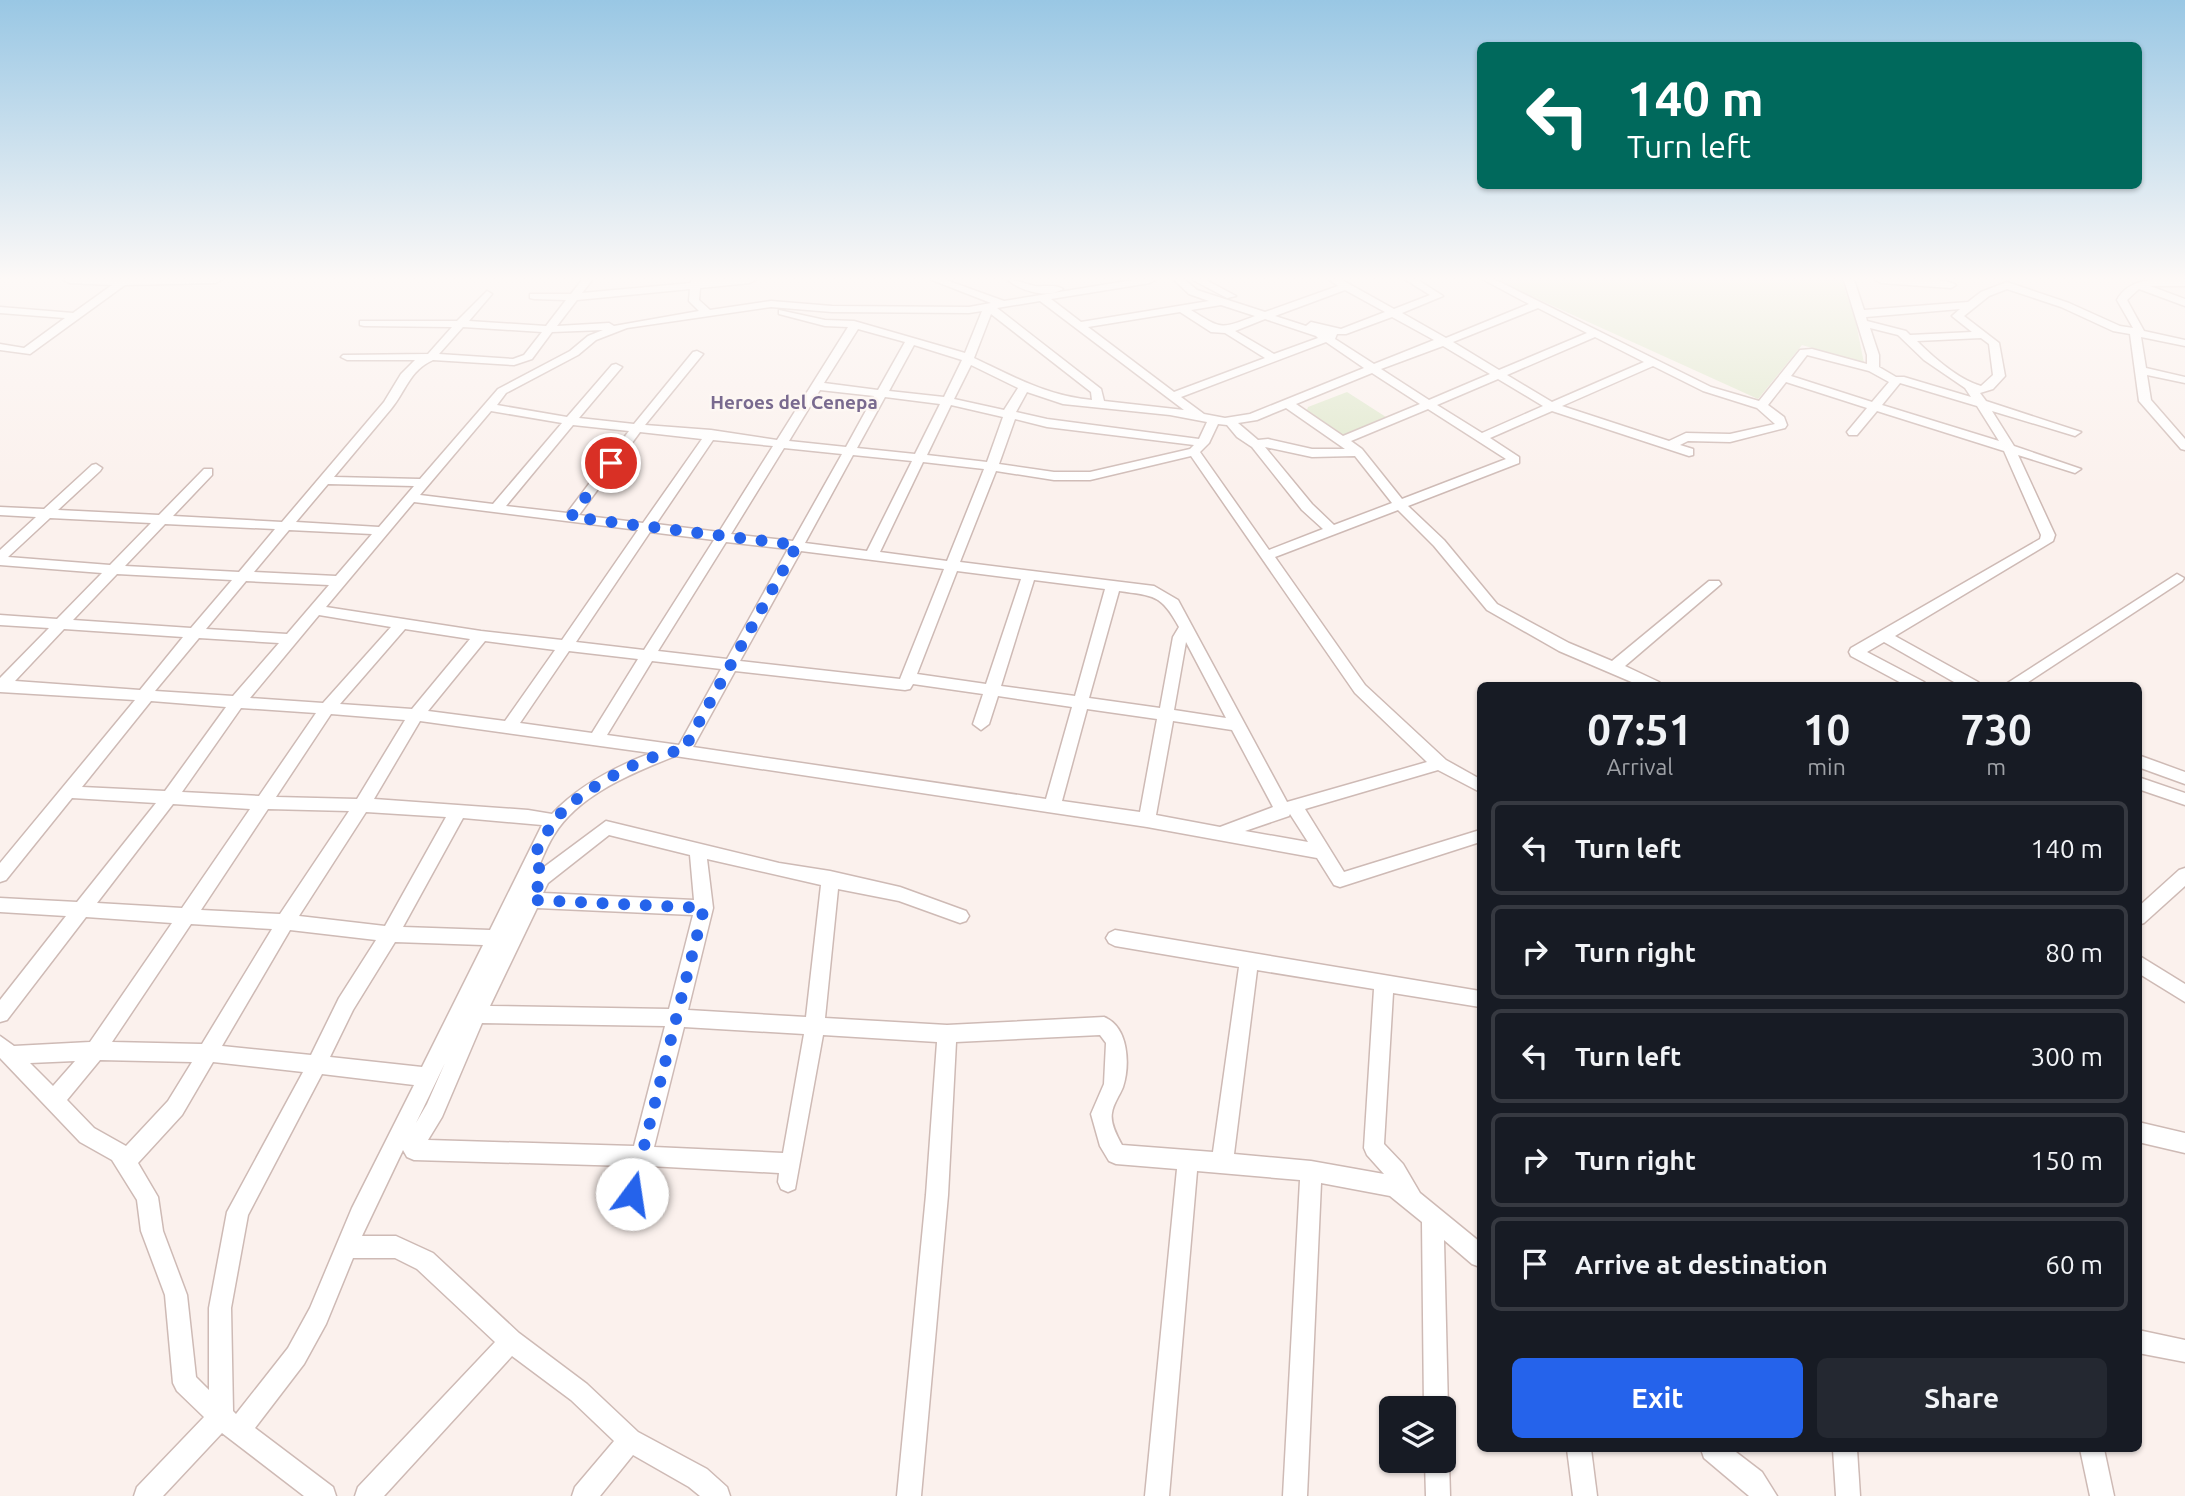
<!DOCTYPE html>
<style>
body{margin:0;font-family:Ubuntu,sans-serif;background:#242831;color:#f1f3f6;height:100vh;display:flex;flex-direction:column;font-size:26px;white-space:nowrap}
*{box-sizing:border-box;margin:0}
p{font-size:23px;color:#9ea1a6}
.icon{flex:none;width:38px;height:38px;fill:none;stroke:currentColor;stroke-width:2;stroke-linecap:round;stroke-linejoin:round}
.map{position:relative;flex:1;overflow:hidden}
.panel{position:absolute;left:1477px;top:682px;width:665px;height:770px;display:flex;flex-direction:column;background:#171b24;border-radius:10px;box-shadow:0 2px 5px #0004}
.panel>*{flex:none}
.hud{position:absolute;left:1477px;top:42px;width:665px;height:147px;border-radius:10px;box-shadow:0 2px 5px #0004;background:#00695c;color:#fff;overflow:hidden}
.fabs{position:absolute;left:1379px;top:1396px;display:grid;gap:14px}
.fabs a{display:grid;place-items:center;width:77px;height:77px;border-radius:10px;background:#171b24;box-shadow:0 2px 5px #0004;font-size:35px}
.pin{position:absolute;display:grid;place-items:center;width:60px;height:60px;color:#fff;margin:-30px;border:4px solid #fff;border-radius:50%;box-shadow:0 2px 7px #0007}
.me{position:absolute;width:77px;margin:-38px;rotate:14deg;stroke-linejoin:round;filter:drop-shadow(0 0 5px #0008)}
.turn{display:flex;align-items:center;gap:24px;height:147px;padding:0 35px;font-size:32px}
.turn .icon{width:91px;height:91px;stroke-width:2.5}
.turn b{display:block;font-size:49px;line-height:60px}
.eta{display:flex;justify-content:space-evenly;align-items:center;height:119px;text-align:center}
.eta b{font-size:42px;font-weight:700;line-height:49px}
.primary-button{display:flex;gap:14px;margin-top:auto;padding:14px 35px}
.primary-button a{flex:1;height:80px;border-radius:10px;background:#2563eb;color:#fff;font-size:28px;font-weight:700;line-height:80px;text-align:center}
.primary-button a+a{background:#242831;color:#f1f3f6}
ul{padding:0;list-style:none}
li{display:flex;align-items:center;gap:21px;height:94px;margin:0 14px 10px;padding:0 21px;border:4px solid #363941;border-radius:10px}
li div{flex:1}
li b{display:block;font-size:26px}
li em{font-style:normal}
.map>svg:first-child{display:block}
</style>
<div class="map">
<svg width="2185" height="1496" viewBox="0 0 2185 1496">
<rect width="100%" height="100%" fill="#fbf1ed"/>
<!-- green -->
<g fill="#dfe8cc">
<path d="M1496,280H1842L1856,323L1864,363L1802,345L1758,399Z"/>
<path d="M1347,392L1386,417L1343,435L1307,410L1308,407Z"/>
</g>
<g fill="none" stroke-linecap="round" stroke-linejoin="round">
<defs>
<g id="minor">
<path d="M64,280H221L216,283L125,285L30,354L0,350V344L24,348L65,318L0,313V307L73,313L112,285L69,283Z"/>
<path d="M582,280H592L582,293L691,283V280H755L750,283L700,288L699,300L710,310L771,301L832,306L969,307L991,303L932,280H946L1004,301L1133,280H1155L1150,283L1051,299L1081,322L1209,301L1189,294L1174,280H1185L1197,290L1265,312L1338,286L1330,280H1342L1394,309L1430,295L1406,280H1418L1443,296L1402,313L1446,338L1529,304L1484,280H1496L1711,387L1759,401L1800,350L1812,349L1867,364V355L1844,280H1854L1864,310L1968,302L1981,292L2007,282L2069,303L2120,326L2133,328L2117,300C2130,276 2161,279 2185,280V286H2150L2185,299V306L2139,289L2127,300L2144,331L2185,340V346L2141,337L2146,368L2185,377V383L2147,375L2151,400L2185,439V450L2181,449L2139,401L2130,334L2113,331L2061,307L2007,289L1989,296L1964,316L1999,343L2005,376L1993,389L1980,393L1986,401L2081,432L2075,436L1992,411L2014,446L2081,469L2075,473L2018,455L2055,535L2053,541L1895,636L1978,682L1981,686H1961L1884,642L1867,652L1924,682L1927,686H1907L1851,656L1849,652L1851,648L2040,539L2041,535L2004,451L1877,411L1857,435H1849L1847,432L1867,408L1786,382L1768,405L1784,417L1787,425L1785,428L1730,442L1688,441L1680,445L1693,449V455L1689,456L1552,411L1490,438L1519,457V463L1408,506L1444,540L1497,604L1569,643L1612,661L1709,581H1719L1721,584L1625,666L1659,682L1662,686H1641L1559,651L1487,610L1434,546L1398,510L1275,557L1365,685L1446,760L1480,779V792L1438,770L1305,809L1344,872L1480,830V842L1340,887L1334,885L1317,858L1147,827L675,756C633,773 579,794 554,835C545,849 540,865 533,880L536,873L606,821L779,863L830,871L900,887L966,911L969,916L966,921L960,923L899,901L838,889L825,1018L947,1025L1104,1017C1129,1027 1130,1065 1123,1087C1120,1095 1113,1104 1112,1113C1110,1123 1117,1136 1122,1145L1213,1152L1239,967L1115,946L1109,943L1106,938L1109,933L1115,930L1480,991V1007L1393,993L1384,1144L1403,1164L1420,1193L1480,1242V1267L1472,1264L1444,1240L1448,1409L1444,1418V1409H1424L1422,1222L1390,1196L1321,1183L1307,1496H1283L1300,1180L1197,1171L1169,1496H1145L1177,1169L1116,1164L1109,1161L1100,1146L1091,1114L1104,1084L1106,1043L1100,1035L956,1042L948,1195L921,1496H897L926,1195L937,1042L823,1035L795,1189L788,1192L781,1189L778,1182L779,1173L649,1166L639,1201L632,1204L625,1201L621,1194L629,1166L414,1160L407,1157L403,1150L362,1236H396L433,1253L519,1333L587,1384L638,1432L707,1469L727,1487L730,1496H700L689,1487L633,1455L600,1496H572L575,1487L614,1441L571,1400L512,1356L384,1496H355L358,1487L495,1342L417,1269L395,1258H353L326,1324L304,1364L255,1428L333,1487L336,1496H304L222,1433L163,1496H134L137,1487L204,1417L177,1391L173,1383L165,1295L141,1231L137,1200L112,1160L80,1142L0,1058V1036L14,1046L90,1042L172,923L86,917L7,1020L0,1022V1000L66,916L0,912V898L77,902L156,803L72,798L6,880L0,882V863L135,700L0,692V678L49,628L0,625V615L57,619L102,573L0,565V550L36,517L0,515V507L44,509L92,465L96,464L102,468L100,471L58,510L159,515L204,469H212V475L173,516L282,522L384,402L401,374L415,360H347L341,357L343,355L428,354L452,327L364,326L360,325V321H457L487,291L492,294L469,321L546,326L566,300L534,299L530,298V294H571ZM690,289L689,301L699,311L614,326L609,323L557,326L577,300ZM1345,290L1385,312L1341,329L1311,322L1306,326L1275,316ZM1040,301L1184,410L1104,401L1101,389L997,308ZM1221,305L1255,316C1220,329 1223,330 1191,310ZM771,307L832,312L969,313L982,311L965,353L854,321L825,320L779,310V314L825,326L848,327L777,440L711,430L645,425L703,354L697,351L693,352L634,424L579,418L622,367L616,364L612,365L567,417L497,405L506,393L578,355L596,340L627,328ZM1538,308L1587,333L1499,370L1453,342ZM1960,309L1952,316L1972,332L1910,335L1906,331L1867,321L1866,317ZM1180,312L1211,332L1225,333L1265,358L1174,392L1088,327ZM991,314L1091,392L1092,400C1047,396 1014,377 974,358ZM1392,317L1434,340L1374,364L1335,339L1337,334H1346ZM1265,319L1316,336L1318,338L1274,354L1235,331ZM463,327L542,332L524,355L513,359L439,354ZM1870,328L1898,335L1924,360L1965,388L1971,397L1904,377H1896L1879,367V355ZM858,329L905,342L878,390L824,383ZM603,330L588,336L570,351L498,389L420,479L334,477C353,454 372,432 391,409C406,391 409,371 433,360L514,365L532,359L552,332ZM1595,337L1644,362L1552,402L1507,375ZM1981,338L1989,344L1993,375L1981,386C1958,379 1934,358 1917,341ZM1326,342L1364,368L1250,414L1225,418L1204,414L1181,397ZM914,345L962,360L944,397L889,391ZM1443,346L1490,374L1429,400L1381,369ZM1807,355L1869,371L1889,382L1872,402L1791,376ZM971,365L1018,388L1004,410L954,399ZM1653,366L1703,391L1757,408L1775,424L1730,434L1686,433L1669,441L1562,406ZM1372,373L1420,404L1343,436L1296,404ZM1498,379L1543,406L1482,433L1437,405ZM1900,383L1977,406L1999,441L1882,405ZM820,390L874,396L846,447L789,441ZM1027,392L1063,404L1170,415L1207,422L1199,439L1047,419L1016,412ZM885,397L940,404L915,454L857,448ZM951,405L1003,417L987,462L927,455ZM1286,408L1345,449H1312L1268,439L1258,440L1238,423L1257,420ZM1428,409L1506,459L1402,499L1362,449L1351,441ZM491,411L562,423L493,504L420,495ZM1015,419L1047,427L1194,445L1190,449L1090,472H1054L999,464ZM1218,424L1227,425L1237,437L1252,447L1302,510L1323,529L1269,550L1200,452L1209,443ZM573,425L629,431L567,513L506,506ZM640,432L702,439L643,523L579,515ZM713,440L773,446L719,532L656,524ZM1265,447L1312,457L1355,456L1392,503L1334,525L1312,504ZM784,448L842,454L793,541L731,534ZM853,455L912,461L867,551L805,543ZM1191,456L1355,693L1427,762L1287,802L1178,600L1154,586L960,562L996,471L1054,480H1090ZM923,462L984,469L947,561L880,552ZM328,484L414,486L379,527L296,522ZM414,502L638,530L562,640L481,631L326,607ZM50,518L151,523L110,565L8,557ZM165,524L275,529L239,572L125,566ZM289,530L372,534L336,576L254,572ZM650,532L714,540L644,650L576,642ZM726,542L788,549L727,659L658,651ZM801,551L944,569L900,679L740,661ZM957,571L1021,579L986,684L917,674ZM117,574L232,580L191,628L73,620ZM1034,580L1105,589L1075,696L1001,686ZM246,581L329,585L287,634L206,629ZM1119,591C1154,596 1161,594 1179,627L1173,637L1160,708L1089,698ZM319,615L391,627L323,703L250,698ZM64,629L183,637L140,690L15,681ZM405,629L470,639L412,709L340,704ZM199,638L279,643L233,696L155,691ZM485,641L555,650L505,721L428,711ZM1186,642L1226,718L1174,710ZM569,651L638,659L592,733L520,723ZM652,661L721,669L679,745L607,735ZM735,671L905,690L910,689L913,684L983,694L973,724L981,730L989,724L998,696L1072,707L1046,799L693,747ZM151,701L226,707L165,791L82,787ZM241,708L316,713L259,796L182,792ZM1087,709L1157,719L1140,812L1062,801ZM331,714L405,720L357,799L276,797ZM420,721L651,753C615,767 579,785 552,814L528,810L374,799ZM1173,721L1232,730L1273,807L1220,827L1156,815ZM173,804L250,809L182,908L97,903ZM268,809L349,811L280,914L201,910ZM366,812L446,817L385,926L299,916ZM1290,814L1308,842L1245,831L1289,816ZM463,818L542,825L490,930L403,927ZM609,835L690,855L694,900L543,893L548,883ZM707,859L821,885L806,1017L688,1010L713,908ZM537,908L693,915L669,1009L490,1006ZM191,924L272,929L202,1044L112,1042ZM290,930L376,940L339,998L311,1055L222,1046ZM395,942L483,945L422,1067L330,1057L353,1010ZM1257,970L1374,989L1364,1148L1367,1155L1384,1174L1311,1161L1234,1154ZM482,1023L665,1026L634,1146L428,1140L442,1117ZM684,1027L804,1034L783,1153L654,1147ZM100,1060L192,1062L168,1101L126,1146L94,1128L67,1100ZM75,1061L53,1086L30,1063ZM213,1062L303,1072L227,1212L209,1308V1390L196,1377L187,1295L163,1231L158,1197L138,1163L182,1115ZM445,1063L427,1104L416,1123ZM322,1074L414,1085L352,1208L310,1308L288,1348L236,1414L233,1411L231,1308L248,1215Z"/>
<path d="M1008,280C1019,280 1025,284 1035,286C1045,287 1055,284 1063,289C1048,299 1021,291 1008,280Z"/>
<path d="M1193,280H1206L1236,296L1227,298Z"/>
<path d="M1876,280C1895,279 1942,276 1956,285L1951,288L1881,283Z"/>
<path d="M2177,574L2184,578L2182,581L2022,686H2003Z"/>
<path d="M2138,755L2185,772V784L2138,767Z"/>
<path d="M2138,777L2185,793V805L2138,789Z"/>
<path d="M2185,868V886L2144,923L2138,925V907L2179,870Z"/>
<path d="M2138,955L2185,984V1002L2138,973Z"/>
<path d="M2138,1122L2185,1133V1153L2138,1142Z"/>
<path d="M2138,1330L2185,1340V1362L2138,1353Z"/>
<path d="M1567,1449H1591L1597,1496H1573Z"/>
<path d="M1701,1449H1732L1762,1472L1777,1496H1749L1704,1458Z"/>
<path d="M1833,1449H1857L1860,1496H1836Z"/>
<path d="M2080,1449H2104L2114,1496H2090Z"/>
<path d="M1444,1452L1449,1461L1450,1496H1426L1425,1461H1444Z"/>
</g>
</defs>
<!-- minor casing -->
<use href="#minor" stroke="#cebab5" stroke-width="3"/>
<!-- minor -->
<use href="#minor" fill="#fff" fill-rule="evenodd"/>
</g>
<!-- sky -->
<linearGradient id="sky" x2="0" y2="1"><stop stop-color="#99c7e4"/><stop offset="0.57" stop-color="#fdf9f7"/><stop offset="1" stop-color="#fdf9f7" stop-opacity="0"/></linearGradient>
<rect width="2185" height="489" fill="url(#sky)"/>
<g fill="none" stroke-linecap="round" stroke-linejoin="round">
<!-- route -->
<path stroke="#2563eb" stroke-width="12" stroke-dasharray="0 21.6" d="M611,463L571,517L797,545L683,751C651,750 585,789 563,811C551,823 544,838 536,852L541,856L538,874L542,878L531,900L704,908L632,1194"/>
</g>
<g text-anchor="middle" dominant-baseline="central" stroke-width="5" stroke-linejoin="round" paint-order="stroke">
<!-- far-neighbourhood labels -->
<g font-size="19" font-weight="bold" fill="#796a8f" stroke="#fdf7f3">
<text x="794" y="402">Heroes del Cenepa</text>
</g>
</g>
</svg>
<div class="fabs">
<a><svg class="icon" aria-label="layers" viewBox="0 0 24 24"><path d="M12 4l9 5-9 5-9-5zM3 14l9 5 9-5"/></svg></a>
</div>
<div class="pin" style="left:611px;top:463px;background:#d93025"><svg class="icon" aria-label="arrive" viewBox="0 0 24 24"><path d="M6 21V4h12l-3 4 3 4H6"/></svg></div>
<svg class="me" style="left:632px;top:1194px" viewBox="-20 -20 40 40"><circle r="19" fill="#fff"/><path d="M0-13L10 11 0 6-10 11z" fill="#2563eb"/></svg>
<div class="hud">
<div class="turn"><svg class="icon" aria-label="left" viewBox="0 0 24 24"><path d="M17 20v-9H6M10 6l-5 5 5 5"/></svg><div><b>140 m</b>Turn left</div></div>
</div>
<section class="panel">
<div class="eta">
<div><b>07:51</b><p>Arrival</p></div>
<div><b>10</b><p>min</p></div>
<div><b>730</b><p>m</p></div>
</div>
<ul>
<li><svg class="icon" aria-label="left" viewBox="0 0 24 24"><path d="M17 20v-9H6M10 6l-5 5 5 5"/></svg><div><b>Turn left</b></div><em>140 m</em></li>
<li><svg class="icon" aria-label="right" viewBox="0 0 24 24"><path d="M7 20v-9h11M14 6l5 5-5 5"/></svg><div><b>Turn right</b></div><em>80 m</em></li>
<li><svg class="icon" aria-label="left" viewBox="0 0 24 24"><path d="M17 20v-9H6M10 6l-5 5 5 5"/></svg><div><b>Turn left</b></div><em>300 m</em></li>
<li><svg class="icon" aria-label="right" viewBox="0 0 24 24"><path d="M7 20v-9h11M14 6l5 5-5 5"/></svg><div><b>Turn right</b></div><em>150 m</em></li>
<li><svg class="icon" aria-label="arrive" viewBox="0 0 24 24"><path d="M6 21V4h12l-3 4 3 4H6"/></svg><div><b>Arrive at destination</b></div><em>60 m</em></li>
</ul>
<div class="primary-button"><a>Exit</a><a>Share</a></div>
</section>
</div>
